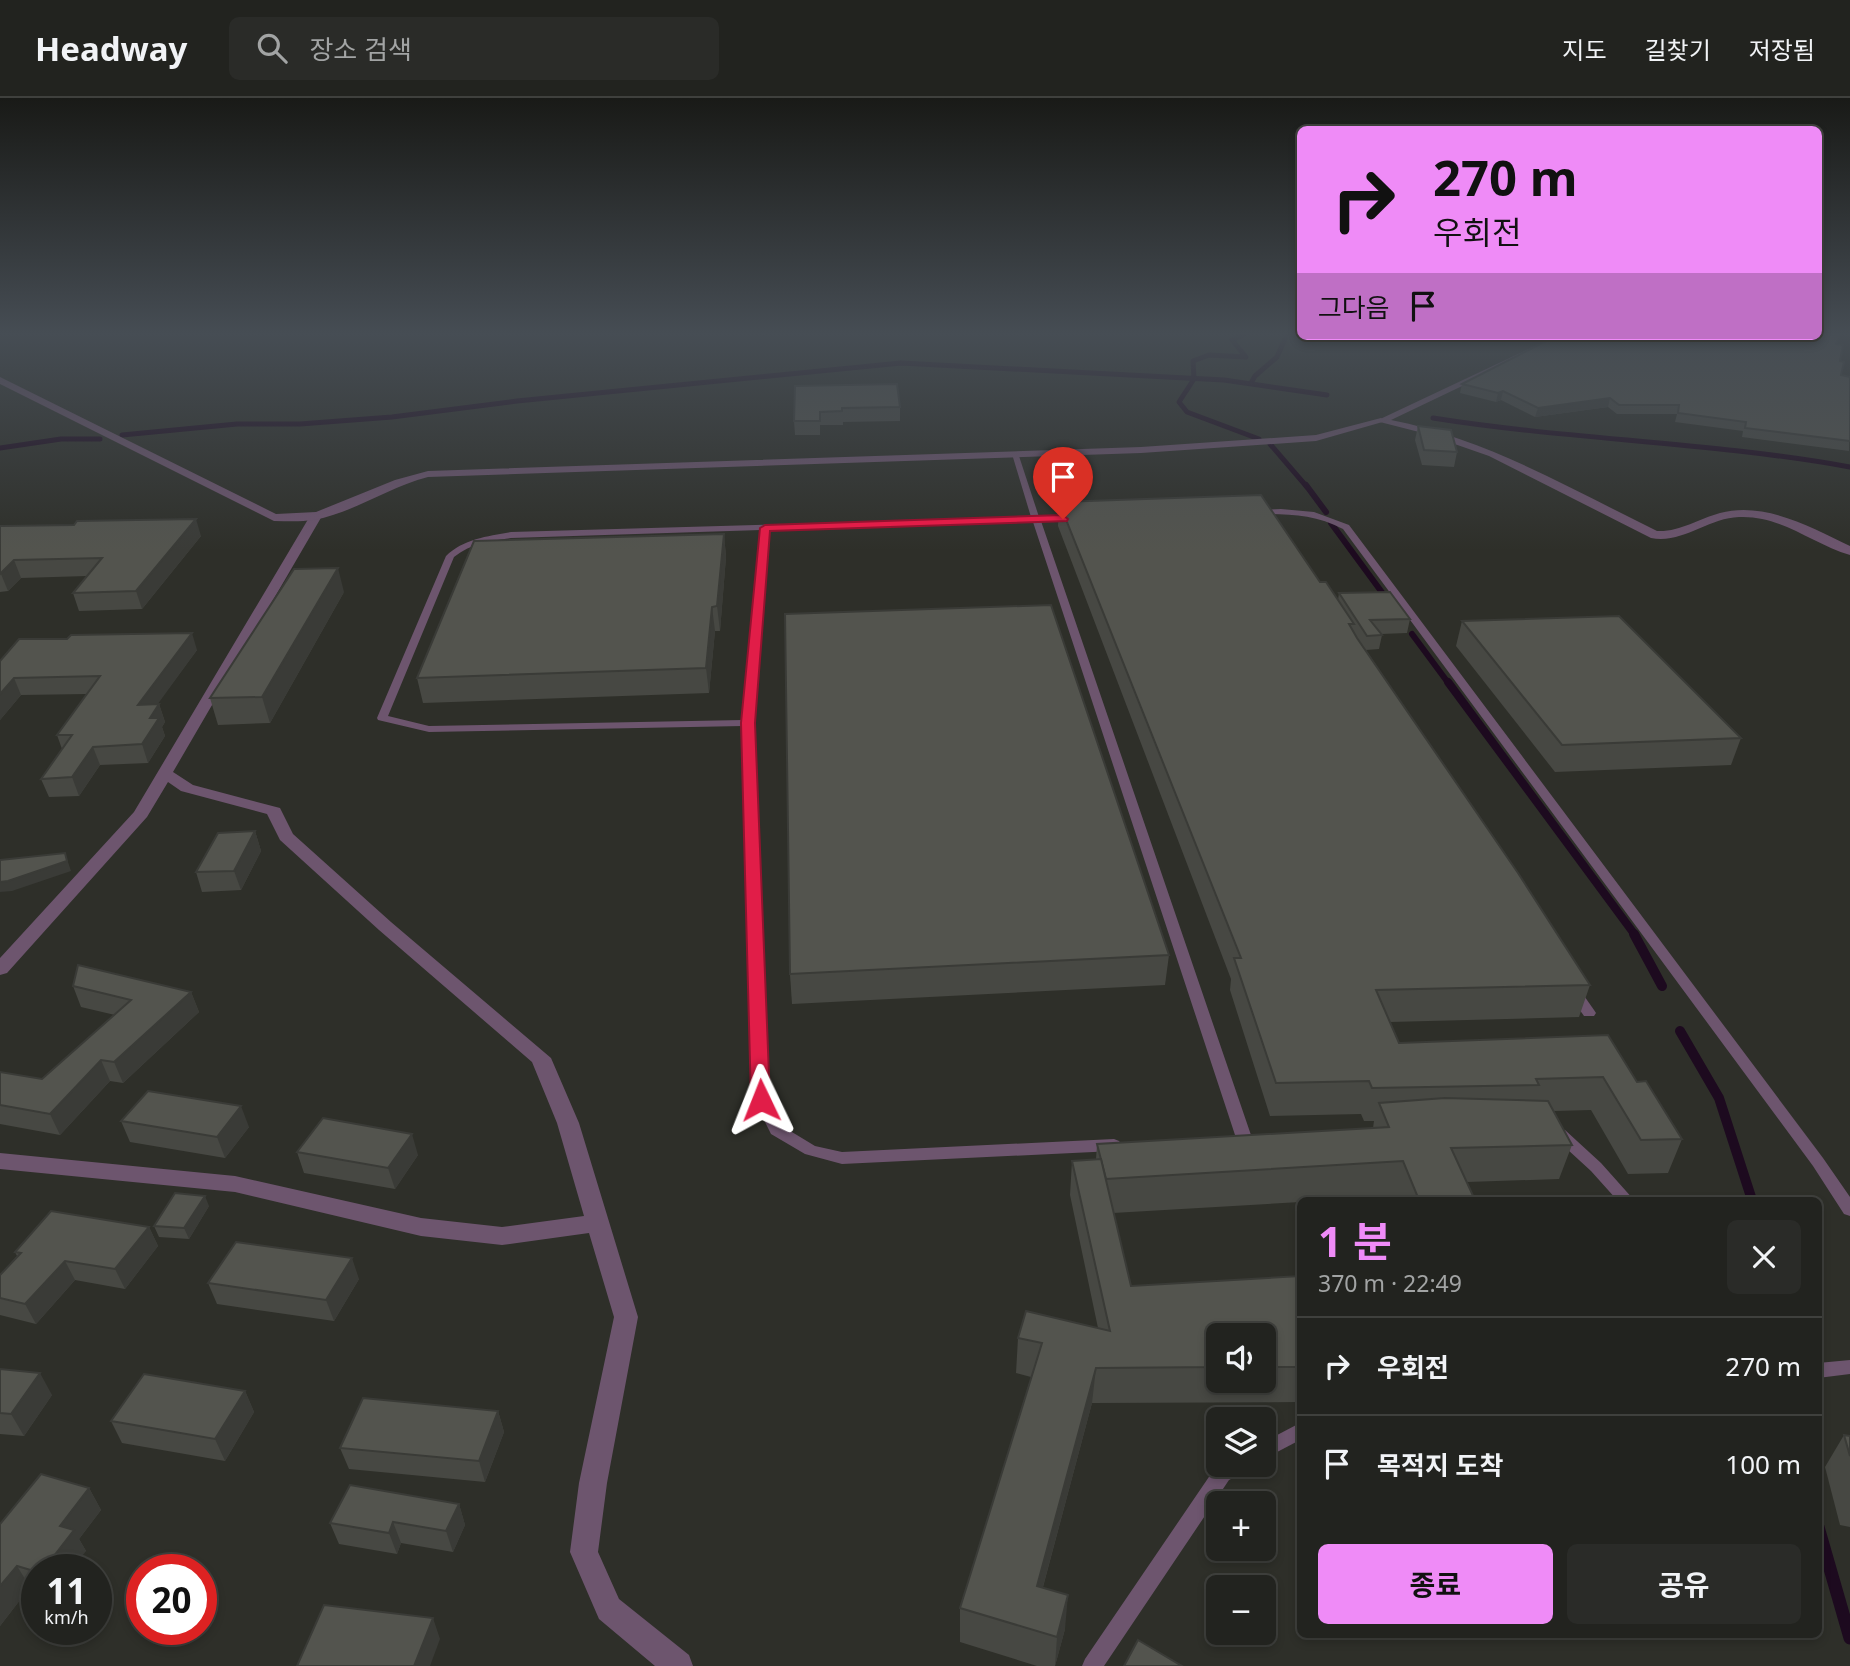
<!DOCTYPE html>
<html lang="ko">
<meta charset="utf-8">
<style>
body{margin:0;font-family:"Noto Sans","Noto Sans KR",sans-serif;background:#2a2b28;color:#f1f3f6;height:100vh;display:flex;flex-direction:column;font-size:26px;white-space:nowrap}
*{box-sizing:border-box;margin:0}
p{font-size:23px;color:#a2a4a4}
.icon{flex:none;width:38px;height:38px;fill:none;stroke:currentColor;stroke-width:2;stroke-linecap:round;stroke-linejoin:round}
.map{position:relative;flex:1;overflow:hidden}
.side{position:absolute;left:1297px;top:1099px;width:525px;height:441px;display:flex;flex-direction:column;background:#22231f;border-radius:10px;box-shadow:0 4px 10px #0003,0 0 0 2px #3f403d}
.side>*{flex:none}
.guide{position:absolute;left:1297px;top:28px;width:525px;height:214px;border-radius:10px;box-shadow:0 4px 10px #0003,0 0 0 2px #3f403d;background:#ef8bf7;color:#111;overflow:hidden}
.tools{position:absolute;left:1206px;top:1225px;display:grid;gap:14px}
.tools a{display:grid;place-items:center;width:70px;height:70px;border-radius:10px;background:#22231f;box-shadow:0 4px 10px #0003,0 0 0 2px #3f403d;font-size:35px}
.speed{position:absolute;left:21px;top:1456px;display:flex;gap:14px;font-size:35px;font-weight:700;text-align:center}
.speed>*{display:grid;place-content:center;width:91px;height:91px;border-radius:50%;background:#22231f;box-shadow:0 4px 10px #0003,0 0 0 2px #3f403d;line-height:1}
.speed small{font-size:18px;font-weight:400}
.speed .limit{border:10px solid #d22;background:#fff;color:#111}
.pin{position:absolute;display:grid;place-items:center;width:60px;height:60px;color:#fff;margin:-72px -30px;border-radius:50% 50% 50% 0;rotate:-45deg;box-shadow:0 0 7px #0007}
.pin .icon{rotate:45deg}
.me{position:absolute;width:77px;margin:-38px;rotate:358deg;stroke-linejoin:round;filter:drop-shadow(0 0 5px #0008)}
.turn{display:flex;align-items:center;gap:24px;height:147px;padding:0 21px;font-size:32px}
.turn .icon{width:91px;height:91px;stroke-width:2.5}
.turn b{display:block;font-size:49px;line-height:60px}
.then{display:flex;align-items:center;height:66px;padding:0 21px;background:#0003;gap:14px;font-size:26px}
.round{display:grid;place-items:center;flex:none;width:74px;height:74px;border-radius:10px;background:#2a2b28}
.summary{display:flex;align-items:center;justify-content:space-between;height:119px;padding:0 21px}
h1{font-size:42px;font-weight:700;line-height:52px;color:#ef8bf7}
.action{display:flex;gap:14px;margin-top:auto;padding:14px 21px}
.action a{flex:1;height:80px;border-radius:10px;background:#ef8bf7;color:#111;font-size:28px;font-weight:700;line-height:80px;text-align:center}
.action a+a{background:#2a2b28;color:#f1f3f6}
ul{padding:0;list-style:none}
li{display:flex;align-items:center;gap:21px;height:98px;padding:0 21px;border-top:2px solid #3f403d}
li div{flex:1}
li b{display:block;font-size:26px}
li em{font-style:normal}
header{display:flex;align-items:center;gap:42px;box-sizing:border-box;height:98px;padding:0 35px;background:#22231f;border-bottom:2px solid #3f403d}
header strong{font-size:33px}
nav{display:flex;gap:38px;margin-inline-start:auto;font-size:24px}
.search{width:490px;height:63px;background:#2a2b28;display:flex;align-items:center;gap:18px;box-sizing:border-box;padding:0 24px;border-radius:10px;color:#a2a4a4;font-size:26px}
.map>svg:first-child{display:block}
</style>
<header>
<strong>Headway</strong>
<div class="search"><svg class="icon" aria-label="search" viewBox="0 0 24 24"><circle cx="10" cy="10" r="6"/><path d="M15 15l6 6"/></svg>장소 검색</div>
<nav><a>지도</a><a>길찾기</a><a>저장됨</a></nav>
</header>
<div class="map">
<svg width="1850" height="1568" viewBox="0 0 1850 1568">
<rect width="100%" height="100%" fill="#2e2f29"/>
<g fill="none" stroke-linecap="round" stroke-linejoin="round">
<!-- stream-far4 -->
<g stroke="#1d0a1f" stroke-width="5">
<path d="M1249,234L1232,242L1246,259L1209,257L1193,263L1194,281L1179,304L1187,314L1259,341"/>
<path d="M1251,285L1255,278L1277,259L1288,234"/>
<path d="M1433,320C1572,342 1712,344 1850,369"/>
<path d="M122,337L237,326H300L392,319L517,303L901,265L1224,282L1327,297"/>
<path d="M1270,346L1307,389"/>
<path d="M0,350L61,341H100"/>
</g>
<!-- stream-far3 -->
<g stroke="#1d0a1f" stroke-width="6">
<path d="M1306,387L1326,414"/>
<path d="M1331,425L1389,504"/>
<path d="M1412,536L1449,586"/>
</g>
<!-- stream-far2 -->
<path stroke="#1d0a1f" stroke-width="8" d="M1448,584L1635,837"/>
<!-- stream-far1 -->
<g stroke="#1d0a1f" stroke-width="10">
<path d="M1634,836L1662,888"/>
<path d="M1680,933L1719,1000L1752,1102"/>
</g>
<!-- stream -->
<path stroke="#1d0a1f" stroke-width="13" d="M1818,1429L1850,1540"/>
<!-- service -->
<g fill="#6d556e" fill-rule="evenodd">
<path d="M1012,356L1019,358L1039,419L1075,418L1079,420L1075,422L1041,423L1252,1040L1249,1044L1244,1045L1239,1044L1236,1040L1033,424L769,432L753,625L768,1002L782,1028L815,1048L842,1054L1114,1041L1119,1043L1122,1047L1119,1051L1114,1053L842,1066L805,1056L771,1036L754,1002L743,628L429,634L378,622L377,620L446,458C463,441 488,438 511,434L1031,419ZM761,432L743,622L429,628L388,618L454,459C471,445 490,443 511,440Z"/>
<path d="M1281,411L1314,414L1349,427L1823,1060L1850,1099V1118L1844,1116L1813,1068L1343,431C1315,416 1288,416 1257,416L1253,414L1257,412Z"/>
<path d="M1575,891L1580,892L1594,912L1596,915L1594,918H1584L1570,898L1568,895L1570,892Z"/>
<path d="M1560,1031L1565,1032L1601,1065L1634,1102H1617L1591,1073L1555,1040L1552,1036L1555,1032Z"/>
<path d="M1850,1262V1276L1818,1280V1265Z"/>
<path d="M1300,1325V1342L1264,1361V1344Z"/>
<path d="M1222,1367H1248L1246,1373L1229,1382L1104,1568H1082L1085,1561L1215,1370Z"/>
</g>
<!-- minor -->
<g fill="#6d556e" fill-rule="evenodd">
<path d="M1556,238H1567L1391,322C1487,341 1571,391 1657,433C1680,434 1698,421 1720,415C1764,403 1811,429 1850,448V457C1812,446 1781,417 1739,419C1708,420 1683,446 1651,440L1489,358L1423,335L1376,323Z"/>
<path d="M316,414L322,418L173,674L193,687L280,710L293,736L391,824L551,960L579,1025L638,1219L607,1385L598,1454L619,1501L689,1557L693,1568H655L599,1521L570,1454L579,1385L614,1219L589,1135L502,1147L421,1138L235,1094L0,1071V1055L235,1078L421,1120L502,1129L584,1118L557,1025L532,964L379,832L280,742L267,716L181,693L168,684L147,719L7,875L0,877V860L134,714L310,418Z"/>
</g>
<!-- tertiary -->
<path fill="#6d556e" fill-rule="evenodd" d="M0,279L276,416L316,414L395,382L428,373L1141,349L1316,337L1381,320L1386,323L1316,343L1141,355L428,379C388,389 354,415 313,422C300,424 287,423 274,423L0,286Z"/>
</g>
<!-- wall -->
<g fill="#474843" fill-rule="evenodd">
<path d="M1837,246L1840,263L1841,277L1850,279L1849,353L1742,339L1743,333L1675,324L1677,316H1617L1608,309L1535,319L1501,302L1496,304L1460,295L1462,286Z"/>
<path d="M795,288L900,309V323L843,324V327H820V337H795L794,323Z"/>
<path d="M1418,328L1457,354L1454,369L1422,367L1415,342Z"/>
<path d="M1059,404L1320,484L1338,502L1339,495L1410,521L1407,535L1381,536L1382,537L1379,551L1366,552L1590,887L1579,919L1390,924L1399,945L1637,984L1682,1041L1668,1075L1628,1076L1591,1012L1554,1013L1572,1047L1559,1081L1467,1084L1475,1102H1396L1394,1098L1319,1102H1300V1104L1113,1115L1131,1188L1300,1178V1304L1092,1305L1043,1489L1065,1531L1055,1568H1037L960,1544V1510L1031,1279L1016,1275L1018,1240L1098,1230L1070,1097L1072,1063L1096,1061L1097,1046L1373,1030L1374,1023H1364L1361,1016L1270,1018L1230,892L1231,881L1058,428ZM1218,1237H1264V1283H1218Z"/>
<path d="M0,428L201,438L142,511L79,513L73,495L87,478L21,480L8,493L0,494Z"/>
<path d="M724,436L726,459L720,533H715L709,595L423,605L417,580Z"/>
<path d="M344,494L270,625L218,627L210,600Z"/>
<path d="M1462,523L1741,640L1731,667L1555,674L1456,548Z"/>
<path d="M197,552L157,606H159L165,624L162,629L165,638L148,665L100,667L79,698L49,699L41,681L62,651L57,637L87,596L21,597L0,622V563Z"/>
<path d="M255,733L261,753L241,792L202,794L196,774Z"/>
<path d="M1169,857L1165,887L792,906L790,876Z"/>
<path d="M73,888L191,894L199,914L123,985L110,983L60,1037L0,1026V974L42,981L115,917L81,909Z"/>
<path d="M121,1023L249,1029L225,1060L130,1044Z"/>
<path d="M297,1054L418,1057L395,1091L304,1075Z"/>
<path d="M209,1108L189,1141L159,1139L154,1128Z"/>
<path d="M149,1129L158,1148L125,1191L75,1182L36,1226L0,1217V1177L17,1158L15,1154Z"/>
<path d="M359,1181L334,1223L217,1206L208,1185Z"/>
<path d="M0,1271L52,1297L24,1338L0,1336Z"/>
<path d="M245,1293L254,1314L225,1363L122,1345L111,1323Z"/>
<path d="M498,1313L504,1334L485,1384L349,1371L340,1350Z"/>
<path d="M1844,1337L1850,1338V1429L1840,1427L1825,1369Z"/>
<path d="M89,1390L101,1412L79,1441L86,1453L37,1472V1491L30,1489L0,1528V1426Z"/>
<path d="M459,1406L465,1427L453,1454L401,1445L397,1456L339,1446L330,1425Z"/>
</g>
<!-- shaded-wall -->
<g fill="#3a3b37">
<path d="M1503,293L1501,302L1496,304L1498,295Z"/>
<path d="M1610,300L1608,309L1535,319L1538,310Z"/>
<path d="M196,421L201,438L142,511L136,493Z"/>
<path d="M724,436L726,459L720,533L717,508Z"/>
<path d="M14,462L21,480L8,493L1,476Z"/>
<path d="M338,470L344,494L270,625L262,599Z"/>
<path d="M712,509L715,533L709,595L706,570Z"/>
<path d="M192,535L197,552L144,625L138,607Z"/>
<path d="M14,580L21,597L0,622V596Z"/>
<path d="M159,606L165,624L162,629L165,638L148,665L142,646L150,620Z"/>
<path d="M93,649L100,667L79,698L72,679Z"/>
<path d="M255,733L261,753L241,792L234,773Z"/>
<path d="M65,755L71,773L12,793L0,794V784Z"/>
<path d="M191,894L199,914L123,985L114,964Z"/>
<path d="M101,962L110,983L60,1037L50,1016Z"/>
<path d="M241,1008L249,1029L225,1060L217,1039Z"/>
<path d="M412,1036L418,1057L395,1091L388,1070Z"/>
<path d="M205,1098L209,1108L189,1141L184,1130Z"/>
<path d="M149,1129L158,1148L125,1191L115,1171Z"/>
<path d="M352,1160L359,1181L334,1223L326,1202Z"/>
<path d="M65,1163L75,1182L36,1226L25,1206Z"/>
<path d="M1096,1270L1092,1305L1034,1522L1037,1488Z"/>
<path d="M40,1275L52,1297L24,1338L11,1316Z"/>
<path d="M245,1293L254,1314L225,1363L215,1341Z"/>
<path d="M498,1313L504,1334L485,1384L479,1363Z"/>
<path d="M89,1390L101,1412L79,1441L86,1453L72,1472H43L60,1428Z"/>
<path d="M459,1406L465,1427L453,1454L446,1433Z"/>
<path d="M393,1424L401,1445L397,1456L389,1435Z"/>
<path d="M17,1468L30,1489L0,1528V1488Z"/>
<path d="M1068,1497L1065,1531L1055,1568L1057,1539Z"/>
<path d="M433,1520L440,1541L430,1568H414Z"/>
</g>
<!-- building -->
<g fill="#53544e" stroke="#3a3b37" stroke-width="2">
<path d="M1818,234H1842L1836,246L1843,247L1840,263L1844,264L1841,277L1850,279V343L1745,330L1746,324L1678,315L1679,307H1619L1610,300L1538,310L1503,293L1498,295L1462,286L1556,238H1818Z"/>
<path d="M897,286L900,309L842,310V313L820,314V323H794L795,288Z"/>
<path d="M1418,328L1451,332L1457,354L1424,352Z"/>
<path d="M1261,397L1320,484H1326L1354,526H1349L1357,540L1518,775L1590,887L1376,892L1399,945L1608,937L1637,984L1646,983L1682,1041L1641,1042L1603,979L1536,981L1539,987L1372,990L1369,983L1276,985L1234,860H1241L1059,404Z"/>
<path d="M196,421L136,493L73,495L102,460L14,462L0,476V428L74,427L77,423Z"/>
<path d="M724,436L717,508L712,509L706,570L417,580L474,443Z"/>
<path d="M338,470L262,599L210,600L294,471Z"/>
<path d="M1390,494L1410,521L1370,522L1382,537L1367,538L1339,495Z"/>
<path d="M1051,507L1169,857L790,876L785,516Z"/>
<path d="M1619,518L1741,640L1562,647L1462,523Z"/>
<path d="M192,535L138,607L159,606L150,620H159L142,646L93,649L72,679L41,681L72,637H57L100,578L14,580L0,596V563L19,541H67L71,537Z"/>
<path d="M255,733L234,773L196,774L218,735Z"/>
<path d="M65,755L67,763L8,783L0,784V762Z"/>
<path d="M78,867L191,894L114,964L101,962L50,1016L0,1007V974L42,981L131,902L73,888Z"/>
<path d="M148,993L241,1008L217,1039L121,1023Z"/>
<path d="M1445,1000L1548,1003L1572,1047L1451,1050L1475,1102H1419L1403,1063L1106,1081L1097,1046L1389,1029L1379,1005Z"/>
<path d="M323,1020L412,1036L388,1070L297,1054Z"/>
<path d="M1101,1061L1131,1188L1300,1178V1269H1264V1237H1218V1269L1096,1270L1037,1488L1068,1497L1057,1539L960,1510L1042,1245L1018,1240L1026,1213L1110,1233L1072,1063Z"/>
<path d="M175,1095L205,1098L184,1130L154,1128Z"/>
<path d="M51,1113L149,1129L115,1171L65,1163L25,1206L0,1200V1177L21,1155L15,1154Z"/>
<path d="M236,1144L352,1160L326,1202L208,1185Z"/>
<path d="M0,1271L40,1275L11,1316L0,1315Z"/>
<path d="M144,1276L245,1293L215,1341L111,1323Z"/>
<path d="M363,1300L498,1313L479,1363L340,1350Z"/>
<path d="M1844,1337L1850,1338V1358Z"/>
<path d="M41,1376L89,1390L60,1428L74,1432L43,1472H37V1474L17,1468L0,1488V1426Z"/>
<path d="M350,1387L459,1406L446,1433L393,1424L389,1435L330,1425Z"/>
<path d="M324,1507L433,1520L414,1568H297Z"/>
<path d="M1138,1542L1182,1568H1124Z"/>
</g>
<!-- sky -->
<linearGradient id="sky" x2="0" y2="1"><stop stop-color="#191a17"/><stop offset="0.52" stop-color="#464d54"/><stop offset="1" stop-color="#464d54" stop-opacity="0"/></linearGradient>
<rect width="1850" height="453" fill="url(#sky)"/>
<!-- route -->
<path fill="#e11d48" stroke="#92132f" stroke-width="2" d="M1063,417L1068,421L1067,423L770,433L755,625L770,1002L767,1007H754L751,1002L741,625L760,430L765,427Z"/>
</svg>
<div class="tools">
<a><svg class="icon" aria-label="sound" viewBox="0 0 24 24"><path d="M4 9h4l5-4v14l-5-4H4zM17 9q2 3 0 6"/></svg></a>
<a><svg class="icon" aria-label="layers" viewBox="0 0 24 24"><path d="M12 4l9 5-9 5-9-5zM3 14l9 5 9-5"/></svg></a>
<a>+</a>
<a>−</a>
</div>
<div class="speed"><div>11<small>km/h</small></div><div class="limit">20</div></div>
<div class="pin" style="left:1063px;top:421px;background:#d93025"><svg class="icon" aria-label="arrive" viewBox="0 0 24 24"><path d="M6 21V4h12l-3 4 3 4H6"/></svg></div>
<svg class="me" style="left:761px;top:1002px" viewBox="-20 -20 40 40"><path d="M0-17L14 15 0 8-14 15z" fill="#e11d48" stroke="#fff" stroke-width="4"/></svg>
<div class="guide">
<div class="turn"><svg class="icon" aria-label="right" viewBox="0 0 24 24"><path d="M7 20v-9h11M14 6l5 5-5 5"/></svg><div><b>270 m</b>우회전</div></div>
<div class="then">그다음<svg class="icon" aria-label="arrive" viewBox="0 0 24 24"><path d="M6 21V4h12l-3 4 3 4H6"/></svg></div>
</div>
<section class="side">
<div class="summary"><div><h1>1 분</h1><p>370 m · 22:49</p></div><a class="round"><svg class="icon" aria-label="close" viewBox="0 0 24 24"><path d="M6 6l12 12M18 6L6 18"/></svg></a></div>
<ul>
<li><svg class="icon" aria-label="right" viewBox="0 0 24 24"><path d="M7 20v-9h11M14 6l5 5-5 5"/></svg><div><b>우회전</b></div><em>270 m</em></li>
<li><svg class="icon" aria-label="arrive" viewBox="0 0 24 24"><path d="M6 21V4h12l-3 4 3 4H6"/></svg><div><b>목적지 도착</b></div><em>100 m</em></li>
</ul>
<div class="action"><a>종료</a><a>공유</a></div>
</section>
</div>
